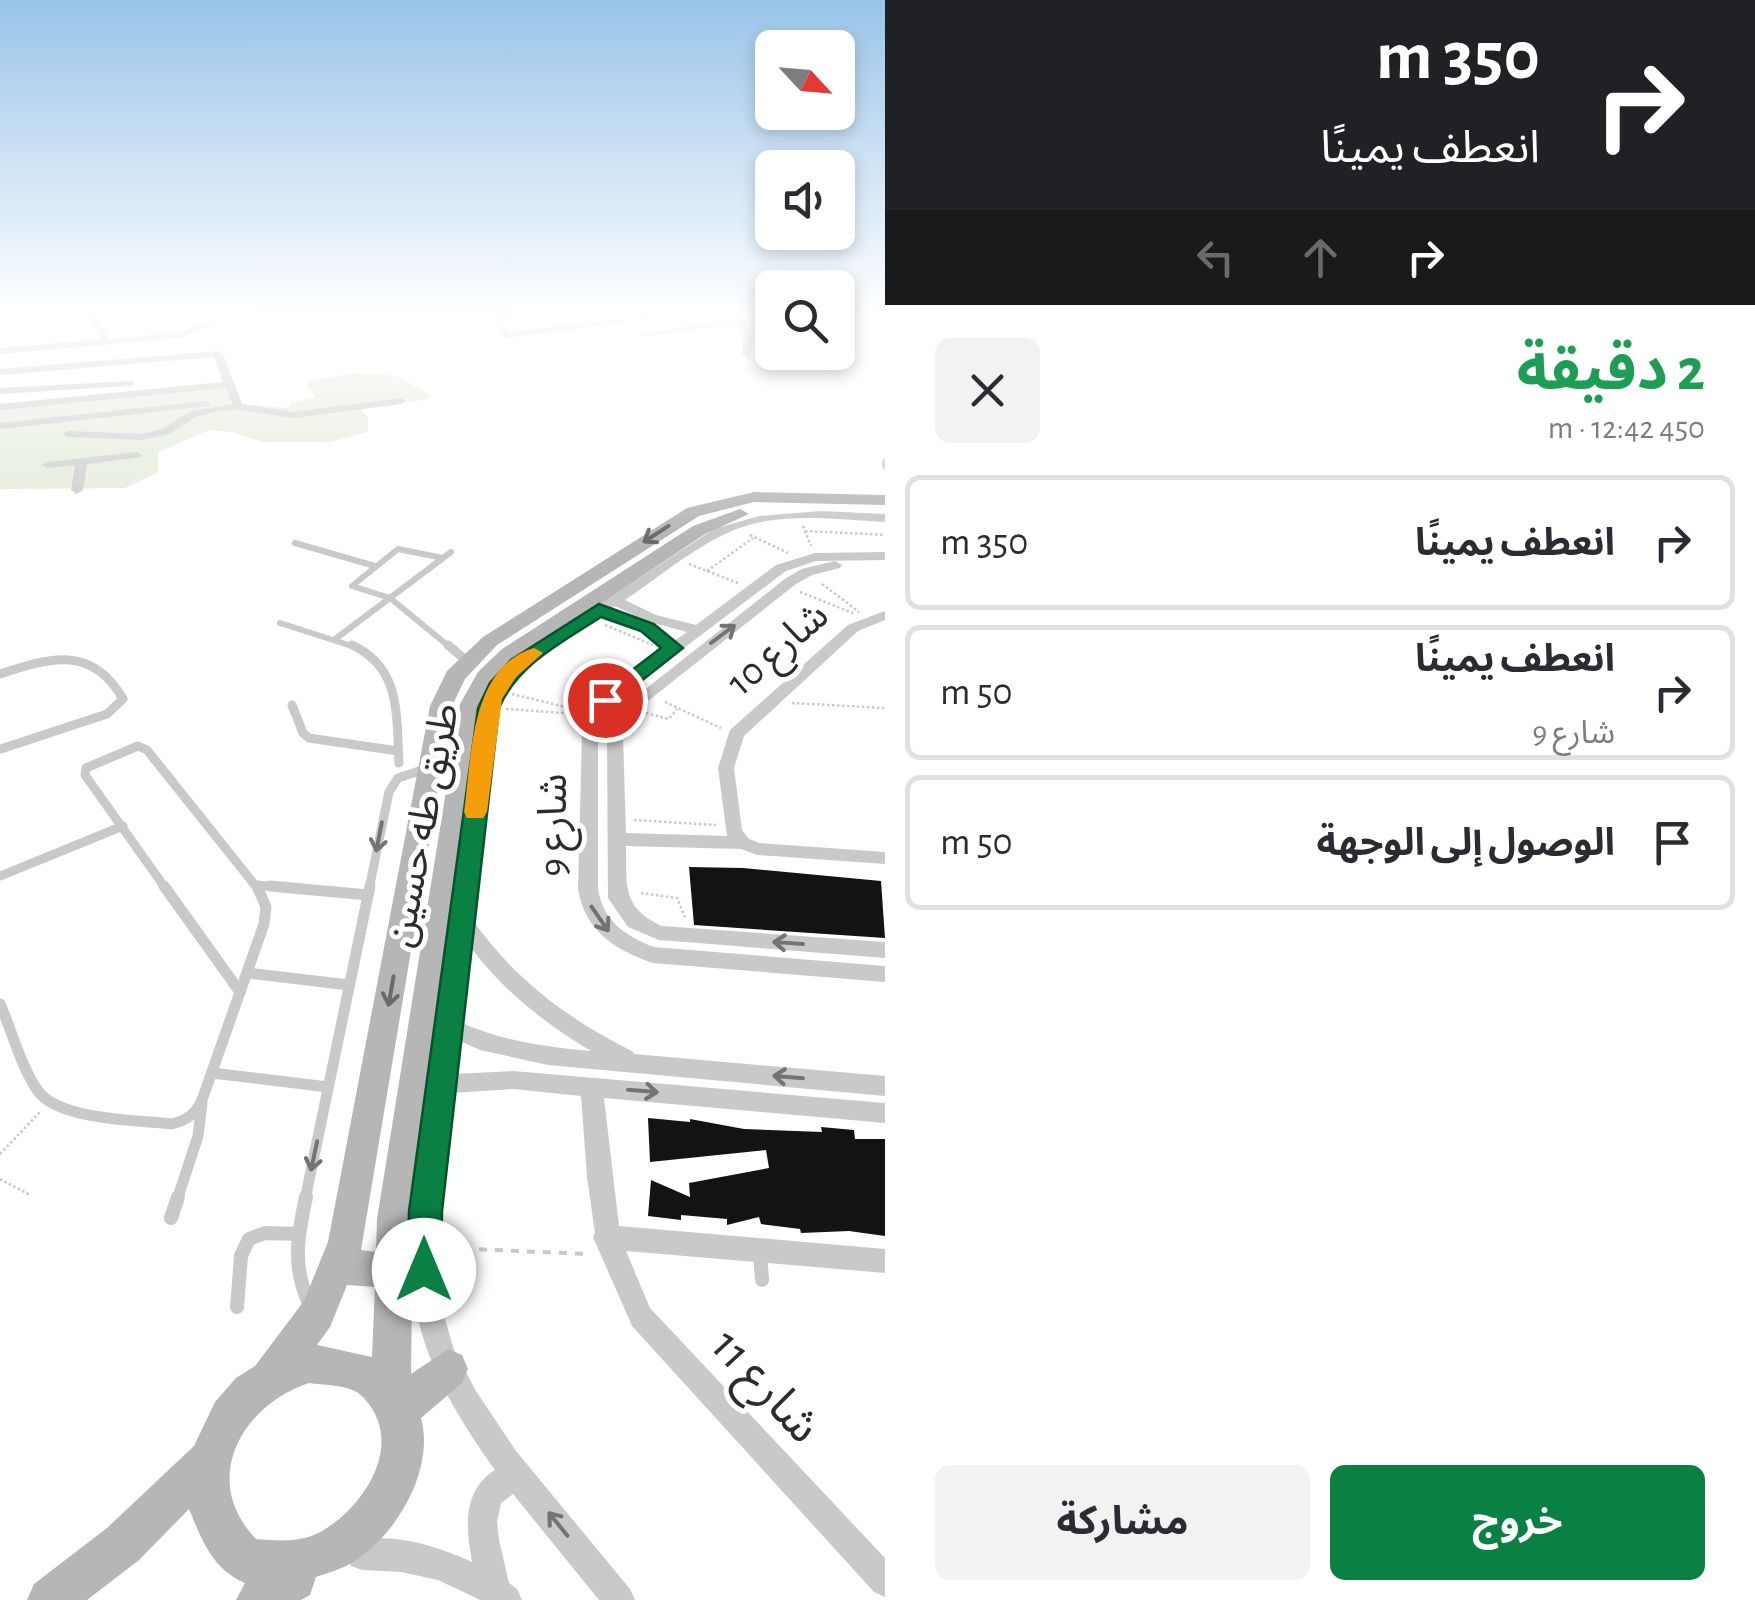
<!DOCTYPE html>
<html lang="ar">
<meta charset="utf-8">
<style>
body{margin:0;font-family:"Alegreya Sans","Noto Sans Arabic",sans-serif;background:#f2f2f3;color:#2b2b33;direction:rtl;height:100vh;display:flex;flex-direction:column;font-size:38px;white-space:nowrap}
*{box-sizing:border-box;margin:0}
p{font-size:32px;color:#7c7c81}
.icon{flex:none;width:55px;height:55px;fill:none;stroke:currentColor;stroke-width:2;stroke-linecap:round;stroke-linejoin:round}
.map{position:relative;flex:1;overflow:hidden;direction:ltr}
.details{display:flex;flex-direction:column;background:#fff;width:870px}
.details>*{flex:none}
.guide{background:#202124;color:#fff;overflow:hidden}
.needle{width:65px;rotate:116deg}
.controls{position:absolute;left:755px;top:30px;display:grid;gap:20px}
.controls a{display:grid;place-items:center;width:100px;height:100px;border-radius:15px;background:#fff;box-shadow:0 5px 15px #0003;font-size:50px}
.pin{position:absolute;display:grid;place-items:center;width:85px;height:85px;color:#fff;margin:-42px;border:5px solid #fff;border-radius:50%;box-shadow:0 2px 10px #0007}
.me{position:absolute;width:110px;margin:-55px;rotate:0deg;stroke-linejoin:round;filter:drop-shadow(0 0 8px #0008)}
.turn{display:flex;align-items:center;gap:35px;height:210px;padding:0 50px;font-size:45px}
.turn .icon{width:130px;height:130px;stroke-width:2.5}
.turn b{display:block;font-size:70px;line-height:85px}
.lanes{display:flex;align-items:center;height:95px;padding:0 50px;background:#0003;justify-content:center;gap:50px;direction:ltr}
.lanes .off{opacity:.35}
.round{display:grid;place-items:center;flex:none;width:105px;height:105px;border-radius:15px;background:#f2f2f3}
.head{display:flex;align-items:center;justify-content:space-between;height:170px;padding:0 50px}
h1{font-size:60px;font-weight:700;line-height:75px;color:#1e9e55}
.button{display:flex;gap:20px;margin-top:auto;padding:20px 50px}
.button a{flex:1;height:115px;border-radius:15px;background:#0b8043;color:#fff;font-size:40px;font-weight:700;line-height:115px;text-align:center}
.button a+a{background:#f2f2f3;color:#2b2b33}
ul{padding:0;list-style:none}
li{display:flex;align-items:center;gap:30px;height:135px;margin:0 20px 15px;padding:0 30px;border:5px solid #e1e1e2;border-radius:15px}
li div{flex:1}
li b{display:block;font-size:38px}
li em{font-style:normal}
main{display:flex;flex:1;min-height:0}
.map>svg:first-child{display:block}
</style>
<main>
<section class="details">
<div class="guide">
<div class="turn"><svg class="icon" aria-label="right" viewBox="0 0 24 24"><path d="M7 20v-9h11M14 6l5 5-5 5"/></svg><div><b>350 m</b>انعطف يمينًا</div></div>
<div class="lanes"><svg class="icon off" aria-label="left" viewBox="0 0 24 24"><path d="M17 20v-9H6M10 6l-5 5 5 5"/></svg><svg class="icon off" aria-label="ahead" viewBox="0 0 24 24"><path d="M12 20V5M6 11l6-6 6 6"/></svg><svg class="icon" aria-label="right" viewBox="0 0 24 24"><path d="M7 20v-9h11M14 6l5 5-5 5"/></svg></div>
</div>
<div class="head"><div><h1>2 دقيقة</h1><p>450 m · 12:42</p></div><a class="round"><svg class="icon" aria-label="close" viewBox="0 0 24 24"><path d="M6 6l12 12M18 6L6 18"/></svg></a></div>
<ul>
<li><svg class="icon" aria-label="right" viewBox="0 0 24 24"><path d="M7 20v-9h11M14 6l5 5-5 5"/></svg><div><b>انعطف يمينًا</b></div><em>350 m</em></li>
<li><svg class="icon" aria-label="right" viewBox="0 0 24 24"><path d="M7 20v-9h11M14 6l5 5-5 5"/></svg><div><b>انعطف يمينًا</b><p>شارع 9</p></div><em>50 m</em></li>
<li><svg class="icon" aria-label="arrive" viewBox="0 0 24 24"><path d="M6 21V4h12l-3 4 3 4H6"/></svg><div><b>الوصول إلى الوجهة</b></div><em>50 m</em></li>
</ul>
<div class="button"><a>خروج</a><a>مشاركة</a></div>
</section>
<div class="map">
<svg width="885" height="1600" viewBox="0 0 885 1600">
<rect width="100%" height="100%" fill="#fff"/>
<!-- green -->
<path fill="#e2ead8" d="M355,373L396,376L430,394L429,399L360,409L368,417V432L331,442H263L232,432L209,430L158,452V472L125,488L0,489V408L230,384V403L289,408L291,403L316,397L305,382Z"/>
<!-- building -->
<g fill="#131313">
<path d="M689,867L743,868L881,881L885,938L694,925Z"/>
<path d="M648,1118L690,1122V1119L744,1129L822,1132L821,1127L854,1130L855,1139H885V1236L849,1231L801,1233L800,1229L761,1224L759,1217L727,1225V1219L681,1215V1220L648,1216L651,1180L690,1197L689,1183L769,1168L766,1150L650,1162Z"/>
</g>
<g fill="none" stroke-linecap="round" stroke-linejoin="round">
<!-- path-far1 -->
<g stroke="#c9c9c9" stroke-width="2.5" stroke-dasharray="2.5 2.5" stroke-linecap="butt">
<path d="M803,526L811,546"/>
<path d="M805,531L885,535"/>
<path d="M750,535L788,553"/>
<path d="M689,564L738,583"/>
<path d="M707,571L753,538"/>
<path d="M822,584L859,612"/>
<path d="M800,592L853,613"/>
<path d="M605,625L653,645"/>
<path d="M512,694L582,711"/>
<path d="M665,702L721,728"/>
<path d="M792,703L885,708"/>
<path d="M506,709L578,714"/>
<path d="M646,713L669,719L677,709"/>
<path d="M634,820L716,825"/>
<path d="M641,893L677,898L686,920"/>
<path d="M0,1154L40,1112"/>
<path d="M0,1179L30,1195"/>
</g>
<!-- path -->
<path stroke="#c9c9c9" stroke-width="4" stroke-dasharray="8 8" stroke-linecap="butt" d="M447,1248L589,1254"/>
<!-- service-far3 -->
<g stroke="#c9c9c9" stroke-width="6">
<path d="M885,462V466"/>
<path d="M295,543L375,566"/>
<path d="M443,558L398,549L352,586L390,598L451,648"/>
<path d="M280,623L358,648"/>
<path d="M334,640L451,552"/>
</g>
<!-- service-far2 -->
<g stroke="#c9c9c9" stroke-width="9">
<path d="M352,645C402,668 396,716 399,763"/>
<path d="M448,645L467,661"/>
<path d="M0,674C49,658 92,644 123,699L107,714L1,749"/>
<path d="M292,705L303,733L309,738L398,751"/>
<path d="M0,876L123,826"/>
<path d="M256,885L298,889"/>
<path d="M166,889L85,775L86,768L138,746L147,750L258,889"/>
<path d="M369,889L389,792L398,778L428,768"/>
</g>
<!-- service-far1 -->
<g stroke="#c9c9c9" stroke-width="11">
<path d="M164,886L240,992"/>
<path d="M270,886L368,895"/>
<path d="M247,973L349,985"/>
<path d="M0,1004C12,1031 21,1067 38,1091C58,1120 138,1120 172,1124C187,1120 196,1114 202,1100L264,924L266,907L257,886"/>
<path d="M212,1073L328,1087"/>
<path d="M177,1200L198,1136L202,1103"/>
<path d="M305,1200L370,886"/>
</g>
<!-- service -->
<g stroke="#c9c9c9" stroke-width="14">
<path d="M306,1197C297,1239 292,1266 310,1306"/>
<path d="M171,1218L178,1197"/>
<path d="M760,1253L762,1280"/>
<path d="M237,1307L241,1256L249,1239L265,1233L298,1234"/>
</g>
<!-- minor -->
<g fill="#c9c9c9" fill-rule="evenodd">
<path d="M87,315H96L110,339L180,332L225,315H238L181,338L0,354V348L101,339Z"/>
<path d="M504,315H535L500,321L508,332L654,315H683L506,338L490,319Z"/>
<path d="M731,315H740L754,335L750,357L742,355L744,335L737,324L647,337L642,334L733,319Z"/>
<path d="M218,351L223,354L242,404L293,412L401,398L406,401L401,404L293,418L238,410L219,411L197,416L169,434L141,440L68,437L63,434L68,431L141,434L162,429L189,412L232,404L226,388L0,410V404L223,382L214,357L0,375V369Z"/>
<path d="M133,381V385L129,386L0,394V388Z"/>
<path d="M205,401L210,404L209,406L0,429V423Z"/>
<path d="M137,452L143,455L141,457L87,464L83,490L77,494L71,490L75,465L48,468L42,465L48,462Z"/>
<path d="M821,511L885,514V522C833,519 771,510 723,535C688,552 656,579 625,600L656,615L696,625L776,565L815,553L885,552V560L816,561L786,571L611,703L602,715L598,732V889C603,921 625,936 654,947L885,966V982L653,963C615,950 585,931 578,889L582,732C593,688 651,658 687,632L646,621L615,606L523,667L507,685L496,708L472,919C513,978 567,1019 632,1051L634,1054L885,1076V1096L548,1065L480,1050L458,1040L454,1074L513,1071L885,1103V1123L604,1098L619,1226L885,1249V1273L626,1251L650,1308L885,1558V1597L874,1592L632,1326L593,1237L595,1233L587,1177L581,1096L513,1089L452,1093L437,1251L443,1312L454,1350L476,1391L516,1451L630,1589L635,1600H599L513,1494L501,1503L497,1522L499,1540L509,1583L517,1589L522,1600H480L438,1580L401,1572L362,1570L351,1566L347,1555L351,1544C387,1529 439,1547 472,1562C466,1528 462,1491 495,1470C461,1422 429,1372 417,1314C401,1235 422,1150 432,1071C448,951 464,829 480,708L495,680L513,661L714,529L759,516ZM469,945C502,990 544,1023 591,1051C546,1047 501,1041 460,1022Z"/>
<path d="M835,561L842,565L840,568L812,575L796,584L629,716L623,735L626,833L727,836L718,768L730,730L848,625L885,611V620L858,631L744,736L734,768L742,830L749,839L760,843L885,852V864L757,855L741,849L626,846C627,885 621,907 662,926L885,942V958L659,940L628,927L608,898L607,735L614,714L786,578L802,569Z"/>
</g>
<!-- secondary -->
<path fill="#b6b6b6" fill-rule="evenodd" d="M754,492L885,495V505L754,502L699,516L497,645L465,679L452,706L361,1250L376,1252L377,1219L460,704L478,672L502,649L693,526L740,509L749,514L705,534L518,659L495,680L482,704L422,1149L443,1154L448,1165L443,1176L418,1179L413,1219L411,1374L448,1349L462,1355L468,1369L462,1383L421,1418C435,1469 397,1535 353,1562C342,1569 328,1573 316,1577L310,1595L301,1600H236L245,1583C212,1569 202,1540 189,1509L139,1560L87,1600H27L34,1584L107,1528L194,1446L215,1402L236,1378L255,1366L304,1301L328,1242L430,706L447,671L483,637L687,508ZM347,1285L375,1287L372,1357L317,1345L330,1327ZM309,1383C323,1385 342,1385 355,1391C364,1396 371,1406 375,1414C396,1456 362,1506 324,1530C302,1543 280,1541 256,1539C200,1481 240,1406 309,1383Z"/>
</g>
<!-- one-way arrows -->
<defs><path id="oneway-shaft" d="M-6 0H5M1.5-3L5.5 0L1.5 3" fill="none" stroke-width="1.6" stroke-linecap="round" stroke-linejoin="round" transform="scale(2.5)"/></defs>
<g stroke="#6a6a6a">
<use href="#oneway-shaft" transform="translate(656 534) rotate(147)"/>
<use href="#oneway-shaft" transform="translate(391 991) rotate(100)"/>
</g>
<g stroke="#737373">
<use href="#oneway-shaft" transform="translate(723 634) rotate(-37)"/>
<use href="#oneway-shaft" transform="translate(379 837) rotate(101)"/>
<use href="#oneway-shaft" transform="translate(600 919) rotate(55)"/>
<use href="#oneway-shaft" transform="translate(788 943) rotate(-176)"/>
<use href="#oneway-shaft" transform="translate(788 1077) rotate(-175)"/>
<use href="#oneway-shaft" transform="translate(643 1091) rotate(5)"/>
<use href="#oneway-shaft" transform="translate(314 1156) rotate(102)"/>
<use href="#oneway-shaft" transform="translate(558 1524) rotate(-129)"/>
</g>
<!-- sky -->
<linearGradient id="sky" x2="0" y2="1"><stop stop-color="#99c4e9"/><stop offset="0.58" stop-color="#fff"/><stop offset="1" stop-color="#fff" stop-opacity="0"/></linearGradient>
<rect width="885" height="539" fill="url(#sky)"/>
<!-- route -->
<path fill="#0b8043" stroke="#07532c" stroke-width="2.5" d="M599,604L654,624L683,648L612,704H598V696L661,648L641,631L601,617C561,643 518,664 499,708L442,1211L441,1270L436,1282L424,1287L413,1282L408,1270L409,1211L478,708L490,683L511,660Z"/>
<!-- slow -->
<path fill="#f59e0b" d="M534,648L543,653L516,677L502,699L487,812L483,818H467L464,812C472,759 469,667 534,648Z"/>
<g text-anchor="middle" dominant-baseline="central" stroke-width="10" stroke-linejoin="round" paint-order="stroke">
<!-- street labels -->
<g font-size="40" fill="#2c2c2c" stroke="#fff">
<text transform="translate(778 649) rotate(-41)">شارع 10</text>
<text transform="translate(423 825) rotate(-79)">طريق طه حسين</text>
<text transform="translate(554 825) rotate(-90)">شارع 9</text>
</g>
<!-- near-street labels -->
<g font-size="48" fill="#2c2c2c" stroke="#fff">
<text transform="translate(765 1387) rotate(47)">شارع 11</text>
</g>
</g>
</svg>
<div class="controls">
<a><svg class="needle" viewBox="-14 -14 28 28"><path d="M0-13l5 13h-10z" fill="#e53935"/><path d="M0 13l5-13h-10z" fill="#7c7c81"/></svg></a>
<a><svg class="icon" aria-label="sound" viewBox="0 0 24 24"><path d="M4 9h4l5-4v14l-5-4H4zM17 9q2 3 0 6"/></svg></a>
<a><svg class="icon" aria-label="search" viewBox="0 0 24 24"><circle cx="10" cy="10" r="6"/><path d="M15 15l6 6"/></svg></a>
</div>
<div class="pin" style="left:605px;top:700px;background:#d93025"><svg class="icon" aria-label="arrive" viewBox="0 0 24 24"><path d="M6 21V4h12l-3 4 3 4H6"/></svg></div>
<svg class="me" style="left:424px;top:1270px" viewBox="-20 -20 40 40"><circle r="19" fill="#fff"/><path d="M0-13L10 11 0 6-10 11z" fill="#0b8043"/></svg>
</div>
</main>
